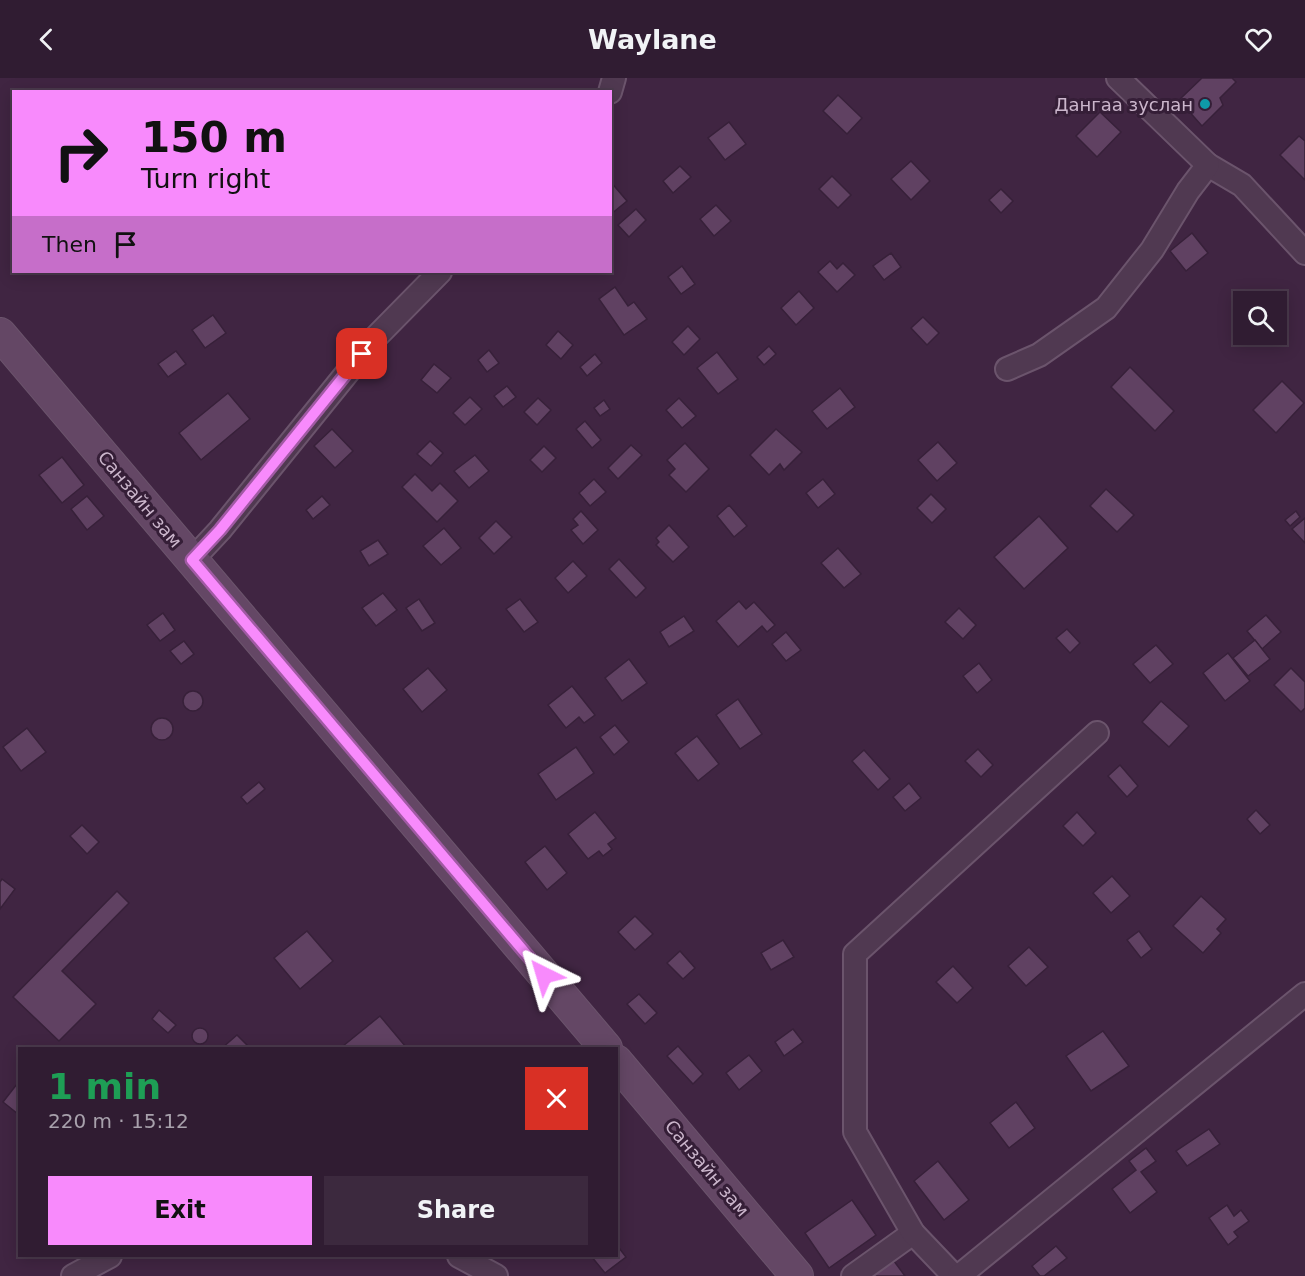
<!DOCTYPE html>
<meta charset="utf-8">
<style>
body{margin:0;font-family:"DejaVu Sans",sans-serif;background:#3c293e;color:#f1f3f6;height:100vh;display:flex;flex-direction:column;font-size:22px;white-space:nowrap}
*{box-sizing:border-box;margin:0}
p{font-size:20px;color:#a8a1ac}
.icon{flex:none;width:33px;height:33px;fill:none;stroke:currentColor;stroke-width:2;stroke-linecap:round;stroke-linejoin:round}
.map{position:relative;flex:1;overflow:hidden}
.drawer{position:absolute;left:18px;top:969px;width:600px;height:210px;display:flex;flex-direction:column;background:#301c32;border-radius:0px;box-shadow:0 3px 15px #0003,0 0 0 2px #4b3a4d}
.drawer>*{flex:none}
.banner{position:absolute;left:12px;top:12px;width:600px;height:183px;border-radius:0px;box-shadow:0 3px 15px #0003,0 0 0 2px #4b3a4d;background:#f88afc;color:#111;overflow:hidden}
.buttons{position:absolute;left:1233px;top:213px;display:grid;gap:12px}
.buttons a{display:grid;place-items:center;width:54px;height:54px;border-radius:0px;background:#301c32;box-shadow:0 3px 15px #0003,0 0 0 2px #4b3a4d;font-size:30px}
.pin{position:absolute;display:grid;place-items:center;width:51px;height:51px;color:#fff;margin:-26px;border-radius:12px;box-shadow:0 3px 9px #0006}
.me{position:absolute;width:66px;margin:-33px;rotate:320deg;stroke-linejoin:round;filter:drop-shadow(0 0 4px #0008)}
.turn{display:flex;align-items:center;gap:21px;height:126px;padding:0 30px;font-size:27px}
.turn .icon{width:78px;height:78px;stroke-width:2.5}
.turn b{display:block;font-size:42px;line-height:51px}
.then{display:flex;align-items:center;height:57px;padding:0 30px;background:#0003;gap:12px;font-size:22px}
.round{display:grid;place-items:center;flex:none;width:63px;height:63px;border-radius:0px;background:#3c293e}
.overview{display:flex;align-items:center;justify-content:space-between;height:102px;padding:0 30px}
h1{font-size:36px;font-weight:800;line-height:45px;color:#1e9e55}
.action{display:flex;gap:12px;margin-top:auto;padding:12px 30px}
.action a{flex:1;height:69px;border-radius:0px;background:#f88afc;color:#111;font-size:24px;font-weight:800;line-height:69px;text-align:center}
.action a+a{background:#3c293e;color:#f1f3f6}
header{display:flex;justify-content:space-between;align-items:center;height:78px;padding:0 30px;background:#301c32;font-size:27px;font-weight:800}
.map>svg:first-child{display:block}
</style>
<header><svg class="icon" aria-label="back" viewBox="0 0 24 24"><path d="M15 5l-7 7 7 7"/></svg>Waylane<svg class="icon" aria-label="heart" viewBox="0 0 24 24"><path d="M12 20l-8-8c-3-5 5-10 8-4 3-6 11-1 8 4z"/></svg></header>
<div class="map">
<svg width="1305" height="1198" viewBox="0 0 1305 1198">
<rect width="100%" height="100%" fill="#402542"/>
<!-- building -->
<g fill="#604162" stroke="#372039" stroke-width="1.5">
<path d="M1202,0H1232L1236,4L1220,20L1223,27L1202,48L1179,22Z"/>
<path d="M838,17L862,40L847,56L823,33Z"/>
<path d="M1100,34L1121,54L1097,79L1076,58Z"/>
<path d="M729,44L746,66L725,82L708,60Z"/>
<path d="M1299,58L1305,63V102L1280,77Z"/>
<path d="M911,83L930,103L911,122L891,101Z"/>
<path d="M680,88L691,99L673,115L663,103Z"/>
<path d="M832,98L851,117L838,130L819,111Z"/>
<path d="M610,103L627,123L610,137Z"/>
<path d="M1001,111L1013,123L1001,135L989,122Z"/>
<path d="M716,127L731,143L714,158L700,141Z"/>
<path d="M636,131L646,142L629,159L618,147Z"/>
<path d="M1192,155L1208,175L1186,193L1170,173Z"/>
<path d="M891,175L901,189L884,202L873,188Z"/>
<path d="M830,183L837,191L843,185L855,197L837,214L818,194Z"/>
<path d="M682,188L695,206L681,216L668,199Z"/>
<path d="M615,209L628,228L634,224L647,241L624,257L599,221Z"/>
<path d="M799,213L814,230L796,247L781,230Z"/>
<path d="M213,237L226,255L205,270L192,252Z"/>
<path d="M923,239L939,255L927,267L911,250Z"/>
<path d="M688,248L700,261L684,277L672,264Z"/>
<path d="M558,253L573,267L561,281L546,267Z"/>
<path d="M769,268L776,276L764,287L757,279Z"/>
<path d="M489,272L499,285L487,294L478,282Z"/>
<path d="M176,273L186,286L168,299L158,286Z"/>
<path d="M717,274L738,301L718,316L697,290Z"/>
<path d="M595,276L602,285L587,298L580,289Z"/>
<path d="M434,286L451,300L437,315L421,302Z"/>
<path d="M1130,289L1174,333L1155,353L1111,309Z"/>
<path d="M1282,303L1304,325L1276,355L1253,332Z"/>
<path d="M507,308L516,319L503,329L494,318Z"/>
<path d="M840,310L855,329L827,351L812,333Z"/>
<path d="M228,315L250,341L201,382L179,355Z"/>
<path d="M470,319L482,331L465,347L453,335Z"/>
<path d="M538,320L551,332L537,347L524,334Z"/>
<path d="M679,320L696,338L682,350L666,332Z"/>
<path d="M604,322L610,331L600,338L594,330Z"/>
<path d="M585,343L601,362L592,370L576,351Z"/>
<path d="M332,351L353,373L335,390L314,368Z"/>
<path d="M776,351L802,374L784,392L780,386L769,397L750,377Z"/>
<path d="M430,363L443,375L431,388L417,376Z"/>
<path d="M938,364L957,385L937,403L918,382Z"/>
<path d="M685,365L709,391L686,414L669,397L675,391L667,382Z"/>
<path d="M631,367L642,377L618,401L608,390Z"/>
<path d="M544,368L556,380L542,394L530,382Z"/>
<path d="M475,377L489,393L469,410L454,393Z"/>
<path d="M62,379L84,407L62,425L39,397Z"/>
<path d="M415,396L432,413L440,405L458,423L437,444L402,409Z"/>
<path d="M594,401L606,414L590,428L579,415Z"/>
<path d="M823,401L835,416L818,430L806,415Z"/>
<path d="M1106,411L1134,437L1117,454L1090,428Z"/>
<path d="M931,416L946,431L932,445L917,430Z"/>
<path d="M87,418L104,438L87,452L71,431Z"/>
<path d="M322,418L330,427L313,441L306,432Z"/>
<path d="M729,427L747,448L734,459L717,438Z"/>
<path d="M581,433L598,452L583,466L571,452L578,447L573,441Z"/>
<path d="M1296,433L1300,439L1290,448L1285,442Z"/>
<path d="M1039,438L1068,470L1024,511L994,479Z"/>
<path d="M1305,440V465L1292,451Z"/>
<path d="M496,443L512,459L494,476L479,460Z"/>
<path d="M669,447L689,469L673,484L656,467L659,464L656,460Z"/>
<path d="M444,450L461,470L441,487L423,468Z"/>
<path d="M378,462L388,476L369,488L360,473Z"/>
<path d="M838,470L861,496L844,510L821,485Z"/>
<path d="M619,481L646,510L636,520L609,491Z"/>
<path d="M573,483L587,498L568,515L555,500Z"/>
<path d="M383,515L397,532L376,548L362,530Z"/>
<path d="M419,521L435,545L422,553L406,530Z"/>
<path d="M520,521L538,544L524,554L506,531Z"/>
<path d="M739,523L746,531L754,524L775,547L767,554L762,548L738,569L716,543Z"/>
<path d="M959,530L976,547L963,561L945,544Z"/>
<path d="M163,535L175,552L160,563L147,547Z"/>
<path d="M1266,537L1281,554L1262,571L1247,553Z"/>
<path d="M684,538L694,553L669,569L660,554Z"/>
<path d="M1067,551L1080,565L1070,575L1056,560Z"/>
<path d="M786,554L801,572L786,583L772,566Z"/>
<path d="M1255,562L1270,581L1248,598L1233,580Z"/>
<path d="M184,563L194,576L181,586L170,573Z"/>
<path d="M1156,567L1173,586L1150,605L1133,586Z"/>
<path d="M1228,575L1250,603L1225,623L1203,595Z"/>
<path d="M629,581L647,605L622,623L605,600Z"/>
<path d="M979,585L992,602L977,615L963,598Z"/>
<path d="M428,590L447,612L422,634L403,611Z"/>
<path d="M1291,590L1305,604V630L1301,634L1274,607Z"/>
<path d="M572,608L595,637L584,645L579,639L566,650L548,627Z"/>
<circle cx="193" cy="623" r="10"/>
<path d="M738,621L762,656L740,671L716,637Z"/>
<path d="M1161,623L1189,648L1169,669L1142,644Z"/>
<circle cx="162" cy="651" r="11"/>
<path d="M615,647L629,664L614,677L600,659Z"/>
<path d="M27,650L46,674L21,693L3,669Z"/>
<path d="M697,658L719,686L698,703L675,675Z"/>
<path d="M576,669L594,695L556,722L538,696Z"/>
<path d="M978,671L993,687L981,699L965,683Z"/>
<path d="M864,672L890,701L878,712L852,683Z"/>
<path d="M1120,687L1138,708L1127,719L1108,698Z"/>
<path d="M259,704L265,711L247,726L241,719Z"/>
<path d="M909,705L921,720L905,733L893,719Z"/>
<path d="M1256,732L1270,747L1260,756L1247,741Z"/>
<path d="M595,734L616,760L608,766L612,771L603,778L599,773L588,781L568,756Z"/>
<path d="M1077,734L1096,755L1083,768L1063,748Z"/>
<path d="M82,747L99,764L87,776L70,758Z"/>
<path d="M545,768L567,795L547,812L525,784Z"/>
<path d="M1112,798L1130,818L1111,835L1093,815Z"/>
<path d="M2,801L15,811L0,831V804Z"/>
<path d="M117,813L129,825L62,893L96,926L59,963L13,919Z"/>
<path d="M1201,818L1226,841L1217,851L1221,855L1203,875L1173,848Z"/>
<path d="M635,838L653,856L635,872L618,854Z"/>
<path d="M307,853L333,883L300,911L274,880Z"/>
<path d="M1139,853L1152,871L1141,880L1127,862Z"/>
<path d="M783,862L794,879L771,892L761,875Z"/>
<path d="M1029,869L1048,889L1026,908L1008,888Z"/>
<path d="M680,873L695,890L683,901L667,885Z"/>
<path d="M953,888L973,910L957,925L936,904Z"/>
<path d="M639,916L657,935L645,946L627,926Z"/>
<path d="M159,932L176,947L168,955L152,941Z"/>
<path d="M380,938L406,969L345,970L343,968Z"/>
<circle cx="200" cy="958" r="8"/>
<path d="M793,951L803,964L784,978L775,964Z"/>
<path d="M1103,953L1129,988L1091,1013L1066,978Z"/>
<path d="M237,957L250,970H222Z"/>
<path d="M678,968L703,996L693,1006L667,978Z"/>
<path d="M749,977L762,993L739,1012L726,995Z"/>
<path d="M17,1006L20,1008L18,1036L3,1024Z"/>
<path d="M1016,1024L1035,1050L1009,1070L990,1045Z"/>
<path d="M1209,1051L1220,1066L1187,1088L1176,1073Z"/>
<path d="M1146,1070L1156,1083L1141,1094L1157,1114L1130,1135L1112,1111L1136,1092L1129,1083Z"/>
<path d="M938,1083L969,1122L944,1142L914,1103Z"/>
<path d="M852,1122L876,1157L829,1190L805,1155Z"/>
<path d="M1227,1127L1234,1138L1241,1132L1249,1143L1234,1154L1238,1159L1228,1167L1209,1140Z"/>
<path d="M616,1166L626,1179L605,1195L591,1178H616Z"/>
<path d="M1056,1168L1067,1180L1044,1198H1040L1032,1188Z"/>
<path d="M891,1179L905,1198H866Z"/>
</g>
<g fill="none" stroke-linecap="round" stroke-linejoin="round">
<defs>
<g id="minor">
<path d="M610,14L614,0"/>
<path d="M1208,87L1242,107L1305,175"/>
<path d="M1007,291L1039,277L1106,230L1152,172L1188,113L1208,87L1118,0"/>
<path d="M192,482L220,452L377,258L440,194"/>
<path d="M459,1178L496,1198"/>
<path d="M73,1198L110,1178"/>
<path d="M853,1198L913,1155"/>
<path d="M954,1198L913,1155L855,1054V876L1097,655"/>
<path d="M959,1198L1305,916"/>
</g>
<g id="secondary">
<path d="M0,256L606,970"/>
<path d="M616,983L797,1198"/>
</g>
</defs>
<!-- minor casing -->
<use href="#minor" stroke="#6b546c" stroke-width="26"/>
<!-- secondary casing -->
<use href="#secondary" stroke="#6b546c" stroke-width="34"/>
<!-- minor -->
<use href="#minor" stroke="#503951" stroke-width="22"/>
<!-- secondary -->
<use href="#secondary" stroke="#644765" stroke-width="32"/>
</g>
<g fill="none" stroke-linecap="round" stroke-linejoin="round">
<defs>
<path id="route" d="M362,276L220,452L192,482L544,897"/>
</defs>
<!-- route casing -->
<use href="#route" stroke="#a15aa4" stroke-width="15"/>
<!-- route -->
<use href="#route" stroke="#f88afc" stroke-width="10"/>
</g>
<!-- markers -->
<circle fill="#0f9aa8" stroke="#351e37" stroke-width="2" cx="1205" cy="26" r="6"/>
<g text-anchor="middle" dominant-baseline="central" stroke-width="6" stroke-linejoin="round" paint-order="stroke">
<!-- poi labels -->
<g font-size="18" fill="#cbb6cc" stroke="#351e37" text-anchor="end">
<text x="1193" y="26">Дангаа зуслан</text>
</g>
<!-- street labels -->
<g font-size="18" fill="#cbb6cc" stroke="#351e37">
<text transform="translate(140 421) rotate(50)">Санзайн зам</text>
<text transform="translate(707 1090) rotate(50)">Санзайн зам</text>
</g>
</g>
</svg>
<div class="buttons">
<a><svg class="icon" aria-label="search" viewBox="0 0 24 24"><circle cx="10" cy="10" r="6"/><path d="M15 15l6 6"/></svg></a>
</div>
<div class="pin" style="left:362px;top:276px;background:#d93025"><svg class="icon" aria-label="arrive" viewBox="0 0 24 24"><path d="M6 21V4h12l-3 4 3 4H6"/></svg></div>
<svg class="me" style="left:544px;top:897px" viewBox="-20 -20 40 40"><path d="M0-17L14 15 0 8-14 15z" fill="#f88afc" stroke="#fff" stroke-width="4"/></svg>
<div class="banner">
<div class="turn"><svg class="icon" aria-label="right" viewBox="0 0 24 24"><path d="M7 20v-9h11M14 6l5 5-5 5"/></svg><div><b>150 m</b>Turn right</div></div>
<div class="then">Then<svg class="icon" aria-label="arrive" viewBox="0 0 24 24"><path d="M6 21V4h12l-3 4 3 4H6"/></svg></div>
</div>
<section class="drawer">
<div class="overview"><div><h1>1 min</h1><p>220 m · 15:12</p></div><a class="round" style="background:#d93025;color:#fff"><svg class="icon" aria-label="close" viewBox="0 0 24 24"><path d="M6 6l12 12M18 6L6 18"/></svg></a></div>
<div class="action"><a>Exit</a><a>Share</a></div>
</section>
</div>
